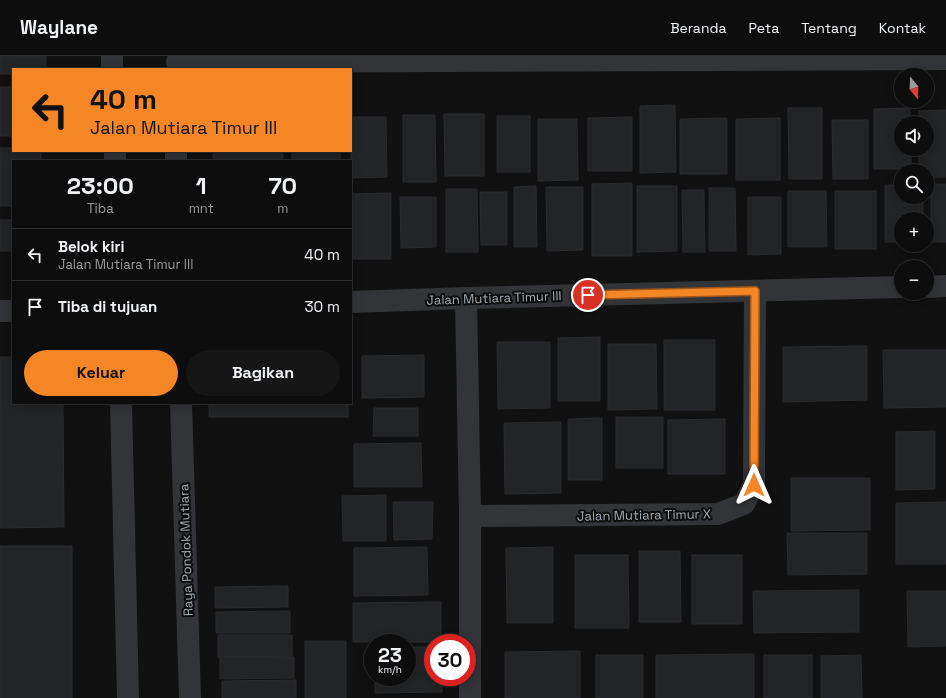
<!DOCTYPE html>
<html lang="id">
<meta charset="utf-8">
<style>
body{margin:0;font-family:"Space Grotesk",sans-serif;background:#161617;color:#f1f3f6;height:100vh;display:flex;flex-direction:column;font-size:15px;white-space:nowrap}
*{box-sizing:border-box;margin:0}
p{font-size:13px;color:#9a9c9e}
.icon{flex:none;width:22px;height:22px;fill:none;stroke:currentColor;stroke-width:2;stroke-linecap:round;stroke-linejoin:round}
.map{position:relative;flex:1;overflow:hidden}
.drawer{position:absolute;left:12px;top:104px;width:340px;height:244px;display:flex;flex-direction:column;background:#0d0d0e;border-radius:0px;box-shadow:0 2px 10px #0003,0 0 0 1px #2d2d2e}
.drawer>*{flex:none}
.hud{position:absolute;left:12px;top:12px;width:340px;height:84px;border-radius:0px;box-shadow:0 2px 10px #0003,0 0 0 1px #2d2d2e;background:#f58625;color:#111;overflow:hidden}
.needle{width:26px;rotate:161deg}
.tools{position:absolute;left:894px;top:12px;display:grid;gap:8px}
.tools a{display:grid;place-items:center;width:40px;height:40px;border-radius:50%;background:#0d0d0e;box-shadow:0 2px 10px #0003,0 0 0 1px #2d2d2e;font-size:20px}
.speed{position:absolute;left:364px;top:578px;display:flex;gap:8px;font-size:20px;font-weight:700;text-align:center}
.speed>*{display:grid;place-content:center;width:52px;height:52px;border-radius:50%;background:#0d0d0e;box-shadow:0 2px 10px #0003,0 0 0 1px #2d2d2e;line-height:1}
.speed small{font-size:10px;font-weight:400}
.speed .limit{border:6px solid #d22;background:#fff;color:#111}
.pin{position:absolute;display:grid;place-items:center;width:34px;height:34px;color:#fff;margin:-17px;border:2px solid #fff;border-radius:50%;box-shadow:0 1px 4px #0007}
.me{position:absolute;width:44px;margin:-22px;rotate:0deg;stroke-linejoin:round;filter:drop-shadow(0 0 3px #0008)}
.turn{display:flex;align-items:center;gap:14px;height:84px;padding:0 12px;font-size:18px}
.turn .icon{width:52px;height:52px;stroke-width:2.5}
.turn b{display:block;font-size:28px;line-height:34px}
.eta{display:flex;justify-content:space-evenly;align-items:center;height:68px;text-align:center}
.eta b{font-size:24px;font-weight:700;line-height:28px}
.button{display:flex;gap:8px;margin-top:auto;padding:8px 12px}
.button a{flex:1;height:46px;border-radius:24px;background:#f58625;color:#111;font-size:16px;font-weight:700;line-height:46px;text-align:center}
.button a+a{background:#161617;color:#f1f3f6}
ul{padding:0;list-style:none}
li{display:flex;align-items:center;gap:12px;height:52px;padding:0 12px;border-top:1px solid #2d2d2e}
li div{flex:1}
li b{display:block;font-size:15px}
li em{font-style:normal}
header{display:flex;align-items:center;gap:24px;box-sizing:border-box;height:56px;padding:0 20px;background:#0d0d0e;border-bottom:1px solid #2d2d2e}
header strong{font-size:19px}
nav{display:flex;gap:22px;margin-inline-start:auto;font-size:14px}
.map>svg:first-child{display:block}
</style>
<header>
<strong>Waylane</strong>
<nav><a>Beranda</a><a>Peta</a><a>Tentang</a><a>Kontak</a></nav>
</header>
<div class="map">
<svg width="946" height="642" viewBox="0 0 946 642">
<rect width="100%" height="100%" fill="#111112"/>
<!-- building -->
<g fill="#232426" stroke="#2a2b2e">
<path d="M0,0H46V13H13V18H0Z"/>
<rect x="0" y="31" width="13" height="49"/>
<path d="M675,49L676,116L640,117V50Z"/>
<path d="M788,52H822V123H789Z"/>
<path d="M910,52V67H901V93H911V113H874V53Z"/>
<path d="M946,54V121L927,122V115H919V93H927V67H919V55Z"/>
<path d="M444,58H484V120H445Z"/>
<path d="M403,59H435L436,126H403Z"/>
<rect x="497" y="60" width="33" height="56"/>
<path d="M351,61H386L387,121L351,122Z"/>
<path d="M632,61V115H588V62Z"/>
<path d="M727,62V118H680V63Z"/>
<path d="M780,62V124H736V63Z"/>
<path d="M538,63H577L578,124L538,125Z"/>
<path d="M832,64H868V123H833Z"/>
<path d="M0,92H13V95H41V105H13V150H0Z"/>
<rect x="213" y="95" width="70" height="10"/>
<rect x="292" y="95" width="48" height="10"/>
<path d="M632,127V200H592V128Z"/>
<rect x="931" y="128" width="15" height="58"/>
<path d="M885,129H901V141H923V163H901V186H885Z"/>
<path d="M536,130L537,191H514V131Z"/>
<path d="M637,130H677V195L637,196Z"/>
<path d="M546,131H583V194L547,195Z"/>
<path d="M709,132H735L736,195H709Z"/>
<path d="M446,133H477L478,196H446Z"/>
<path d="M682,134H704L705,196H683Z"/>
<path d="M788,135H826L827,191H788Z"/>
<rect x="835" y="135" width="41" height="58"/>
<path d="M480,136H507V189H481Z"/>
<path d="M391,137V203H351V138Z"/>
<path d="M400,141H436V191L401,192Z"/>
<path d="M748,141H781V198L748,199Z"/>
<rect x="0" y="164" width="13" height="31"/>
<path d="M600,281V345H558V282Z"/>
<rect x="664" y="284" width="51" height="70"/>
<path d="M497,286H550V352L498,353Z"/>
<path d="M608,288H656L657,353L608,354Z"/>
<path d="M867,290V344L783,346V291Z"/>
<path d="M883,294H946V351L884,352Z"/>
<path d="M424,299V341L362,342V300Z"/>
<path d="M0,301H13V347H63L64,471L0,472Z"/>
<rect x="209" y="347" width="139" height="14"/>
<path d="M374,352H418V380H373Z"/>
<rect x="616" y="361" width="47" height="51"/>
<path d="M602,362V424H568V363Z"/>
<path d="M725,363V418H668V364Z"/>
<path d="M561,366V437L505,438L504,367Z"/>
<path d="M935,375V433L896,434V376Z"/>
<path d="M421,387L422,431H354V388Z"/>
<path d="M791,422H870V474L791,475Z"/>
<path d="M386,439V485H343L342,440Z"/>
<path d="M393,446H433L432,483L394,484Z"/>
<path d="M946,446V508H896V447Z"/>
<path d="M787,477H867V518L788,519Z"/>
<rect x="0" y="490" width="72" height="152"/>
<path d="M427,491L428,539L354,540V492Z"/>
<path d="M553,491V567H507L506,492Z"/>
<path d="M639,495H680L681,566H639Z"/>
<path d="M575,499H628L629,572H575Z"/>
<rect x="692" y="499" width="50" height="69"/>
<path d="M288,530V551L215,552V531Z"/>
<path d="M859,534V576L754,577L753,535Z"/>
<path d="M907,535H946V590L908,591Z"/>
<path d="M441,546V586H353V547Z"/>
<path d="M290,555V577H216V556Z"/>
<path d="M218,579H292V600L218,601Z"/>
<rect x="305" y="585" width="41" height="57"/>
<path d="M407,591H433V621H442V636L375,637V621H407Z"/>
<path d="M580,595V642H505V596Z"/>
<path d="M754,598V642H656V599Z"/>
<rect x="596" y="599" width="47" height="43"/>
<rect x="764" y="599" width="48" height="43"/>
<path d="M861,599L862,642H821V600Z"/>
<path d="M220,601H294V622L220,623Z"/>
<path d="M296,624V642H222V625Z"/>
</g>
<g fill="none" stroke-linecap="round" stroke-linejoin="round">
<!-- minor -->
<g stroke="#323437" stroke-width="22">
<path d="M112,0V13"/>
<path d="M177,6L946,3"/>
<path d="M115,95V105"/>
<path d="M176,95V105"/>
<path d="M927,231L946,230"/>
<path d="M466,242L470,460V642"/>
<path d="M351,246L466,242L901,231"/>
<path d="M0,255H13"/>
<path d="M121,347L128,642"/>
<path d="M181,347L190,642"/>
<path d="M470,460L718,458L744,448L754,429L755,235"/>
</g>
</g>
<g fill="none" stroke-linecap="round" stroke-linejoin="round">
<defs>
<path id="route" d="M588,239L755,235L754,429"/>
</defs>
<!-- route casing -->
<use href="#route" stroke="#9f5718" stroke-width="10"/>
<!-- route -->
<use href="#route" stroke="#f58625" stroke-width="7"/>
</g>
<g text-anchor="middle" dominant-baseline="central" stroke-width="4" stroke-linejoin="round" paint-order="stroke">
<!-- street labels -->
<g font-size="13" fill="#a1aab3" stroke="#0c0c0d">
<text transform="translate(494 242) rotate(-2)">Jalan Mutiara Timur III</text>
<text transform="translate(644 459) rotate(-1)">Jalan Mutiara Timur X</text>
<text transform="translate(186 494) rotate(-92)">Raya Pondok Mutiara</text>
</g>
</g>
</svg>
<div class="tools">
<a><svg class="needle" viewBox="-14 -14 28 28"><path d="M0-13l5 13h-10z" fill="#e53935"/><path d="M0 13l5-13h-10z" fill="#9a9c9e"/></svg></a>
<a><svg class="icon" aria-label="sound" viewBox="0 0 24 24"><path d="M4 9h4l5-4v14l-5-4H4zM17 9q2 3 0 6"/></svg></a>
<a><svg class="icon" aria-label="search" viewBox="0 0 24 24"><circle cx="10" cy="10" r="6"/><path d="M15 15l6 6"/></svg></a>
<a>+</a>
<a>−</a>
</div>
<div class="speed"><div>23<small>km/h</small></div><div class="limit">30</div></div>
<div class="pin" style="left:588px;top:239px;background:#d93025"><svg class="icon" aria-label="arrive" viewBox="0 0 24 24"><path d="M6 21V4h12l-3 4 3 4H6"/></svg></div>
<svg class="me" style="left:754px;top:429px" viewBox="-20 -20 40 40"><path d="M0-17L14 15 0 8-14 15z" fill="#f58625" stroke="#fff" stroke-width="4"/></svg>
<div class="hud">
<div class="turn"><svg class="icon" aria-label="left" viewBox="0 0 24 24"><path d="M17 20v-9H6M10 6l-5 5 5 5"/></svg><div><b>40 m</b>Jalan Mutiara Timur III</div></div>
</div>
<section class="drawer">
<div class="eta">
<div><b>23:00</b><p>Tiba</p></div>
<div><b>1</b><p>mnt</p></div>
<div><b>70</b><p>m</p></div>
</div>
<ul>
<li><svg class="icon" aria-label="left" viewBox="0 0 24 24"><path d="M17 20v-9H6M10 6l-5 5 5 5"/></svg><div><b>Belok kiri</b><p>Jalan Mutiara Timur III</p></div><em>40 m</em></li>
<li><svg class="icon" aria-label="arrive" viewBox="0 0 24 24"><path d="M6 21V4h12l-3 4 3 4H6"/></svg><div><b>Tiba di tujuan</b></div><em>30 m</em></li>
</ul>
<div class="button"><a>Keluar</a><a>Bagikan</a></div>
</section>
</div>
